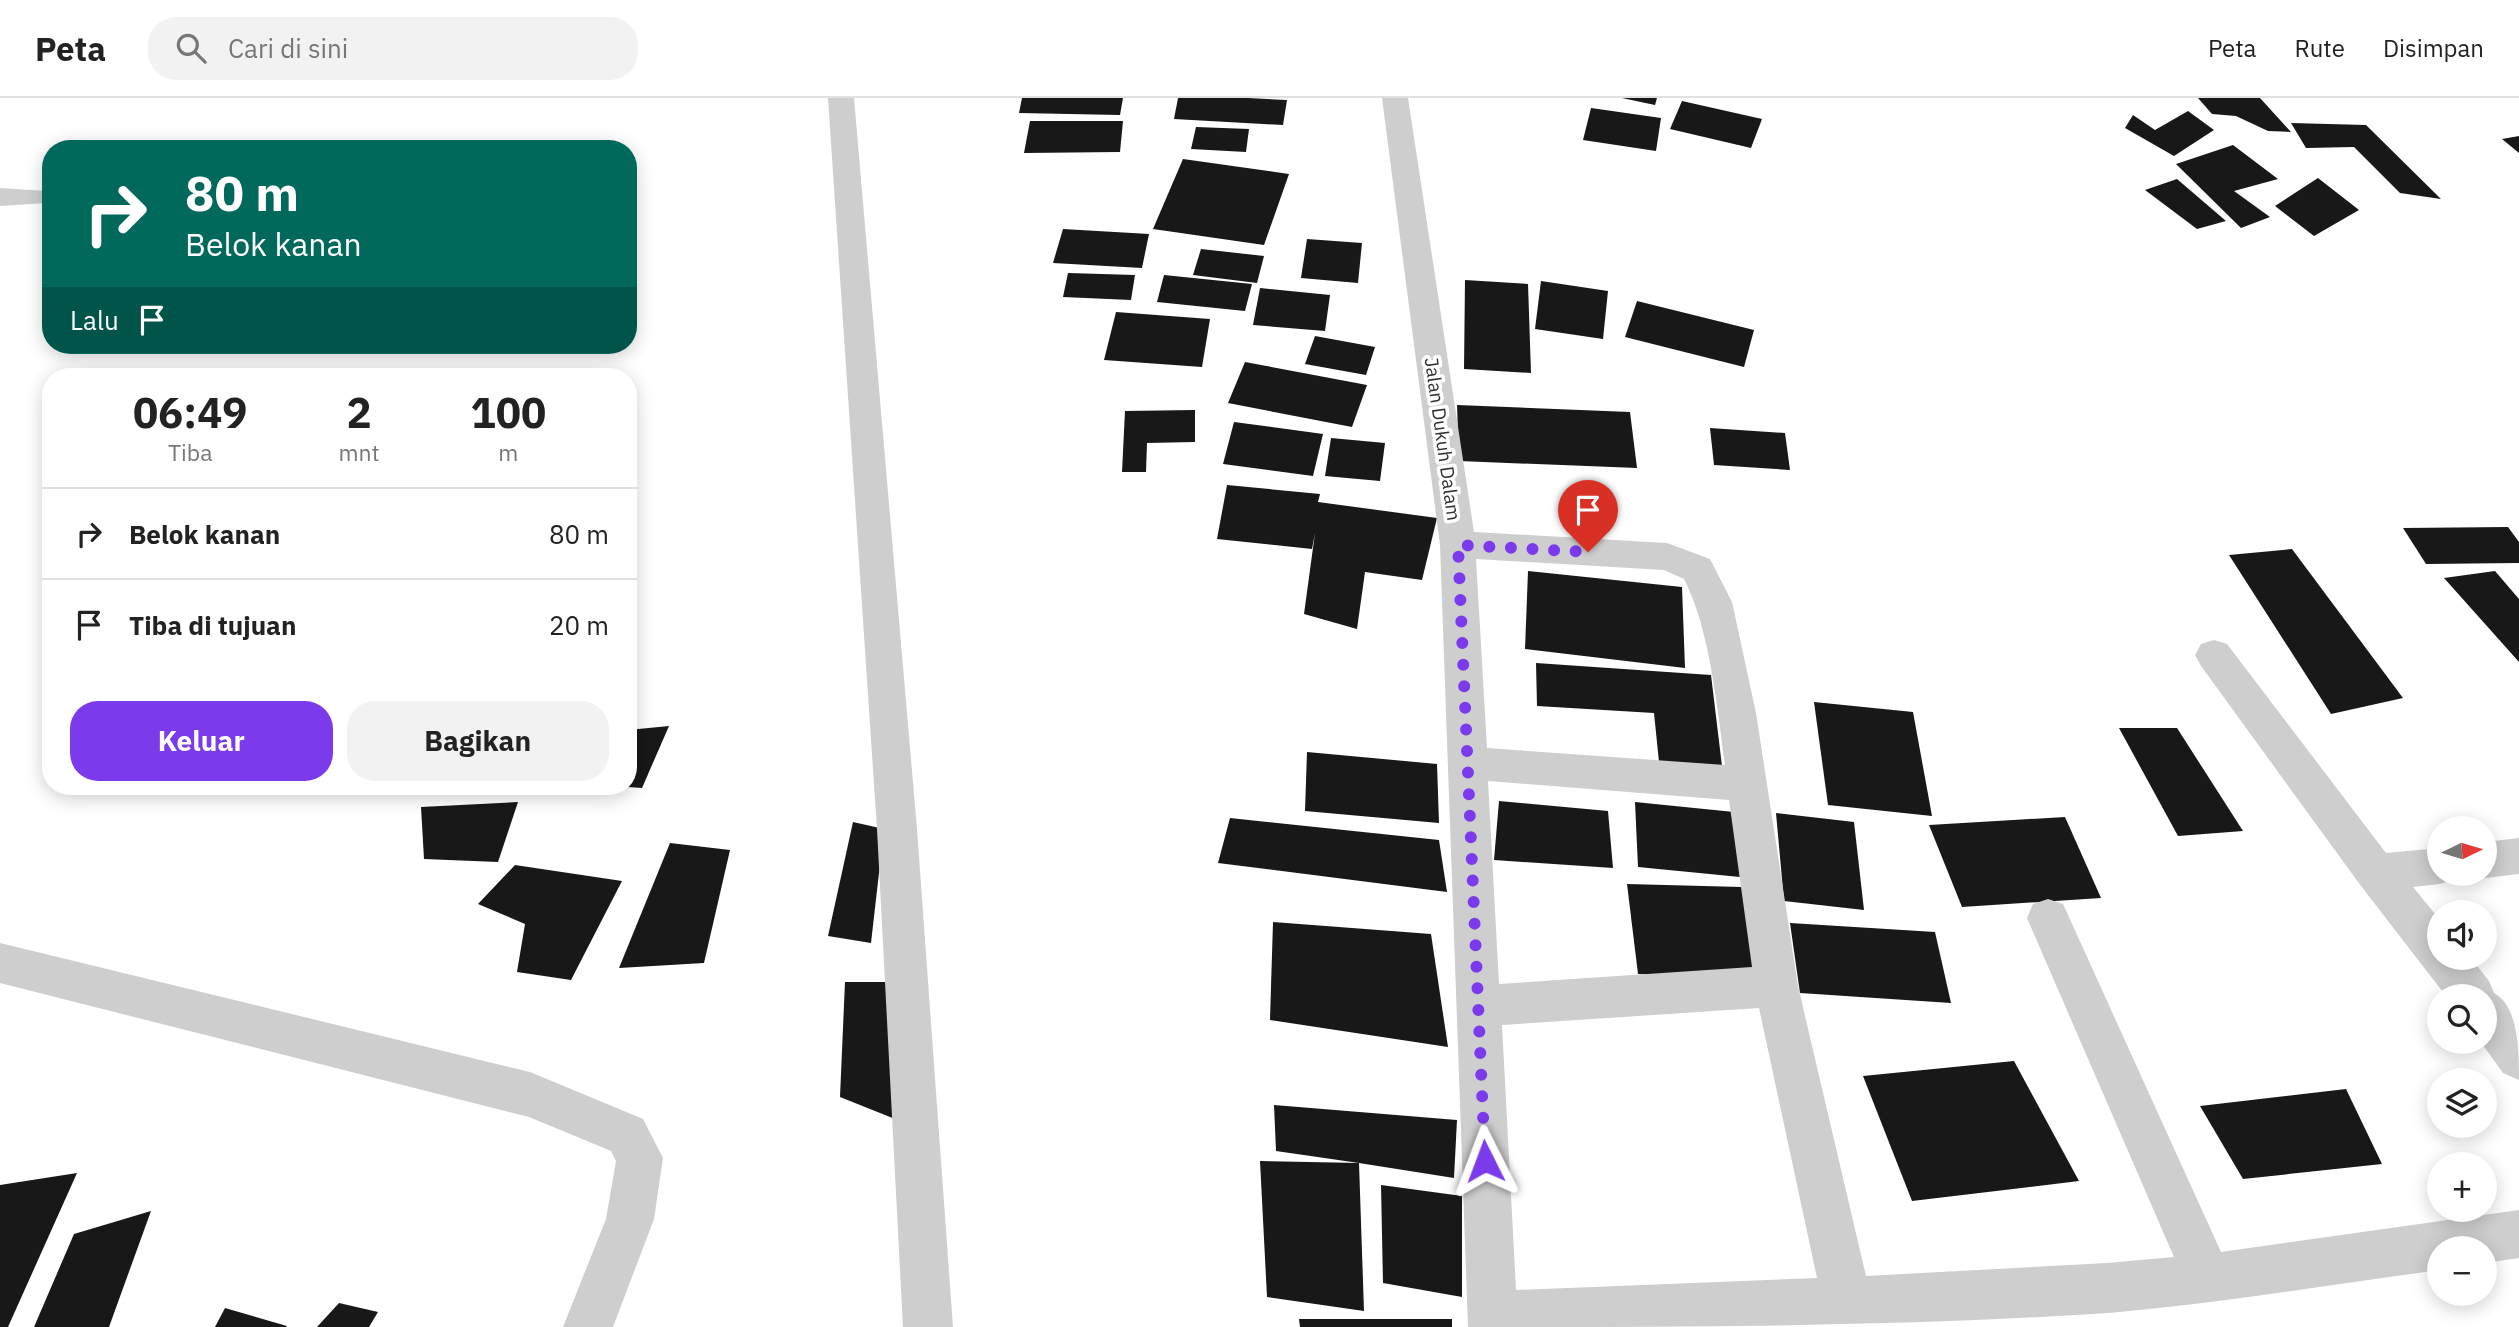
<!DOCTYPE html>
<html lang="id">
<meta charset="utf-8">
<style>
body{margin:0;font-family:"IBM Plex Sans",sans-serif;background:#f2f2f2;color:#222;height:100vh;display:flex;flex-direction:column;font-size:26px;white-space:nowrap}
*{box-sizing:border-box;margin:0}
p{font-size:23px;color:#767676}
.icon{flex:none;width:38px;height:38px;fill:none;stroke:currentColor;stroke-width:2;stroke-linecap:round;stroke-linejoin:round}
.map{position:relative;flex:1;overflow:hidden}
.side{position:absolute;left:42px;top:270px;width:595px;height:427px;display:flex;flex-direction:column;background:#fff;border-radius:28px;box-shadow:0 4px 18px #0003}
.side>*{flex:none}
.banner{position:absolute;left:42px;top:42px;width:595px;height:214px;border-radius:28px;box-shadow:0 4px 18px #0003;background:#00695c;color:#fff;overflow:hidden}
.needle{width:46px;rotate:85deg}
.fabs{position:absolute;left:2427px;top:718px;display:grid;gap:14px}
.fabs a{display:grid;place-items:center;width:70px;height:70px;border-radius:50%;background:#fff;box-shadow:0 4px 18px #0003;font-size:35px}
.pin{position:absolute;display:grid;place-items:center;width:60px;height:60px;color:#fff;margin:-72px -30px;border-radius:50% 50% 50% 0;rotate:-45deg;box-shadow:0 0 7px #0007}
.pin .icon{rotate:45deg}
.me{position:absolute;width:77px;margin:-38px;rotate:357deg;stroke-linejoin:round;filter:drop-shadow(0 0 5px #0008)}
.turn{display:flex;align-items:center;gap:24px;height:147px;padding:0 28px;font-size:32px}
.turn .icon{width:91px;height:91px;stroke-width:2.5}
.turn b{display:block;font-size:49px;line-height:60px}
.then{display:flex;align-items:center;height:66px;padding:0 28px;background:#0003;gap:14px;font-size:26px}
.eta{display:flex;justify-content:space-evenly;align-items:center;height:119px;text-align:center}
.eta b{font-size:42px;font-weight:700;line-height:49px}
.cta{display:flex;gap:14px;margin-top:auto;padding:14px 28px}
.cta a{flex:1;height:80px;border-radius:28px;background:#7c3aed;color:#fff;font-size:28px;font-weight:700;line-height:80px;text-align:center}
.cta a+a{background:#f2f2f2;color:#222}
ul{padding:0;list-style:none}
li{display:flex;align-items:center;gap:21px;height:91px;padding:0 28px;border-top:2px solid #e0e0e0}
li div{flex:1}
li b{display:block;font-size:26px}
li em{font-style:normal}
header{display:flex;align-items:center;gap:42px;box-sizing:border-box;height:98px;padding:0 35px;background:#fff;border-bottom:2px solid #e0e0e0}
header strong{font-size:33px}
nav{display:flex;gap:38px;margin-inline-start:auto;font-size:24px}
.search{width:490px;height:63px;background:#f2f2f2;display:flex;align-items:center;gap:18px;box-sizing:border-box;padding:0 24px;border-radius:28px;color:#767676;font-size:26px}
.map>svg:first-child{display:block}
</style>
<header>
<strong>Peta</strong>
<div class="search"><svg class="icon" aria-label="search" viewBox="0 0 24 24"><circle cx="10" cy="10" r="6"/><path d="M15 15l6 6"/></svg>Cari di sini</div>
<nav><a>Peta</a><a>Rute</a><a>Disimpan</a></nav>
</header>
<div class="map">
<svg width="2519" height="1229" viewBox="0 0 2519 1229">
<rect width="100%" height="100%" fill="#fff"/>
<!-- building -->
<g fill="#181818">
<path d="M1022,0H1123L1120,17L1019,15Z"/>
<path d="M1178,0H1248L1287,2L1283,27L1174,21Z"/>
<path d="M1622,0H1657L1655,7Z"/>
<path d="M2198,0H2260L2291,34L2268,33L2236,18L2212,16Z"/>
<path d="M1682,3L1762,21L1751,50L1670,31Z"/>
<path d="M1591,10L1661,20L1656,53L1583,42Z"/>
<path d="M2188,13L2214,32L2174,58L2125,30L2133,17L2155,32Z"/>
<path d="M1030,23H1123L1120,54L1024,55Z"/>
<path d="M2291,25L2366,27L2441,101L2400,95L2354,49L2306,50Z"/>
<path d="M1196,29L1249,31L1246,54L1191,51Z"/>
<path d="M2519,38V55L2502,41Z"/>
<path d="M2233,47L2278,81L2234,93L2270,119L2241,130L2176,66Z"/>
<path d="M1183,61L1289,76L1264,147L1153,131Z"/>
<path d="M2318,80L2359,112L2314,138L2275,108Z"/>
<path d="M2177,81L2226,123L2197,131L2145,92Z"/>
<path d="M1063,131L1149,136L1142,170L1053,165Z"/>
<path d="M1307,141L1362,145L1358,185L1301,180Z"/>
<path d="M1201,151L1264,158L1257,185L1193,177Z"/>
<path d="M1068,175L1135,177L1131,202L1063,199Z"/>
<path d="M1164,177L1252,186L1245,213L1157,204Z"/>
<path d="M1465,182L1528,186L1531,275L1464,271Z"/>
<path d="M1541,183L1608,193L1603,241L1535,231Z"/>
<path d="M1260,190L1330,197L1325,233L1253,227Z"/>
<path d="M1637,203L1754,232L1744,269L1625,239Z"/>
<path d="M1116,214L1210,221L1202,269L1104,262Z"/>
<path d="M1315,238L1375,249L1366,277L1305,266Z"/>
<path d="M1245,264L1367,287L1352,329L1228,305Z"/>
<path d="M1457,307L1630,314L1637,370L1459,363Z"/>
<path d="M1195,312V344L1147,345L1146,374H1122L1125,313Z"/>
<path d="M1234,324L1323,336L1313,378L1223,366Z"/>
<path d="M1710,330L1785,335L1790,372L1714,367Z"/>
<path d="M1331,340L1385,345L1380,383L1325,378Z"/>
<path d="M1227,387L1320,396L1318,404L1437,420L1422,482L1365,474L1357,531L1304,516L1315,435L1312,451L1217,441Z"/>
<path d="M2508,429L2519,444V465L2426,466L2403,430Z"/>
<path d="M2292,451L2403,600L2331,616L2229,457Z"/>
<path d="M1528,473L1682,489L1685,570L1525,551Z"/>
<path d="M2495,473L2519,501V564L2444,480Z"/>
<path d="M1536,565L1711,577L1722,668L1659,664L1654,615L1537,608Z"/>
<path d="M1814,604L1913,614L1932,718L1828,707Z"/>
<path d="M669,628L642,690L628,689V632Z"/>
<path d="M2119,630H2177L2243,733L2178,738Z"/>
<path d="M1307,654L1437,666L1439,725L1305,713Z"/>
<path d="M1499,703L1608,713L1613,770L1494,762Z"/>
<path d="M518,704L498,764L424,761L421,709Z"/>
<path d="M1635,704L1734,714L1740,779L1638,769Z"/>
<path d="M1776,715L1854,724L1864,812L1784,803Z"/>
<path d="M2065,719L2101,800L1962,809L1929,727Z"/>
<path d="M1230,720L1439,742L1447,794L1218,765Z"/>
<path d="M853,724L884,731L871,845L828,838Z"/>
<path d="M670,745L730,752L704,865L619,870Z"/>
<path d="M515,767L622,783L571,882L517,874L525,826L478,806Z"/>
<path d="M1627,786L1742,789L1759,880L1638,876Z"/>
<path d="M1273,824L1431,836L1448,949L1270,922Z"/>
<path d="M1790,825L1935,834L1951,905L1800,895Z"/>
<path d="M845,884H890L895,1021L840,999Z"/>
<path d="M2014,963L2079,1083L1912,1103L1863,978Z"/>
<path d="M2346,991L2382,1066L2243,1081L2200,1008Z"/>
<path d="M1274,1007L1457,1022L1454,1080L1359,1065L1364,1213L1267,1199L1260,1063L1359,1065L1276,1053Z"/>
<path d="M77,1075L8,1229H0V1087Z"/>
<path d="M1381,1087L1462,1098V1199L1383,1185Z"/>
<path d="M151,1113L109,1229H34L74,1136Z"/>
<path d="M339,1205L378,1214L369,1229H317Z"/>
<path d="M225,1210L287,1228L286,1229H215Z"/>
<path d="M1299,1221H1452V1229H1300Z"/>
</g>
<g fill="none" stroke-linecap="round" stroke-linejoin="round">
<!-- street -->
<g fill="#cecece" fill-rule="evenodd">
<path d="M828,0H854L917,731L953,1229H903L877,731Z"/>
<path d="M1382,0H1408L1474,434L1667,445L1710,461L1732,504L1756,615L1798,888L1866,1178L2107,1165L2174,1159L2027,820L2033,806L2048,801L2063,806L2221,1154L2519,1112V1160L2485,1165V1150H2440V1172C2329,1187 2219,1205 2109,1215C1895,1229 1682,1229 1468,1229L1440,447ZM1476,461L1664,472L1684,481C1710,531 1717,610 1725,667L1487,650ZM1488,683L1729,702L1752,869L1499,886ZM1759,910L1817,1180L1516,1192L1502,927Z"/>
<path d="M0,90L46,93L50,99L46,105L0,108Z"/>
<path d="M2214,542L2227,546L2386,755L2440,750V775H2457L2455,781L2440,786L2413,789L2440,822V859H2470L2489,883L2494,895C2519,909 2519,953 2519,982L2503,975L2480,943H2485V898H2446L2361,788L2201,568L2195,557L2201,546Z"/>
<path d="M2519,740V776L2485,780L2471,775H2485V744Z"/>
<path d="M0,845L530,974L643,1021L663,1060L654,1121L613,1229H563L606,1121L616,1063L611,1053L529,1019L0,885Z"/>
</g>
</g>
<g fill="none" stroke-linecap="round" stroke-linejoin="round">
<!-- route -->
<path stroke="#7c3aed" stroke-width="12" stroke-dasharray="0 21.6" d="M1485,1063L1458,447L1588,454"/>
</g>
<g text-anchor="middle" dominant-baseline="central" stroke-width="7" stroke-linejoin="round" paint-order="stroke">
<!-- street labels -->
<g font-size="19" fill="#313131" stroke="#fff">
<text transform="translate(1443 341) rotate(82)">Jalan Dukuh Dalam</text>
</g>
</g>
</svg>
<div class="fabs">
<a><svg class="needle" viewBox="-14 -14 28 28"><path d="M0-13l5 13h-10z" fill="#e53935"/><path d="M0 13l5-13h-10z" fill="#767676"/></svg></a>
<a><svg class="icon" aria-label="sound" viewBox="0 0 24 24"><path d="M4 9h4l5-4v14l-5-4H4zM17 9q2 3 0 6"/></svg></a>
<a><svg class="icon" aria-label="search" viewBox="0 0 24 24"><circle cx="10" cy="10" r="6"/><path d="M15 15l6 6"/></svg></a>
<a><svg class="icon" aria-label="layers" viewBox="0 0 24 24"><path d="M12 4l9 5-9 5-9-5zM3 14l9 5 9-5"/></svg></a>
<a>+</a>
<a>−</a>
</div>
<div class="pin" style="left:1588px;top:454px;background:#d93025"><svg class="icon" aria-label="arrive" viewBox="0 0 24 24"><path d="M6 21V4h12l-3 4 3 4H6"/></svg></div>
<svg class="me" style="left:1485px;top:1063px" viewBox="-20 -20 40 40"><path d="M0-17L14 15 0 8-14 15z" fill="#7c3aed" stroke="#fff" stroke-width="4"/></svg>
<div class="banner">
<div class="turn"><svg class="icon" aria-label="right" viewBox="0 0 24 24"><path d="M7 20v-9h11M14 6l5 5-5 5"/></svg><div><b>80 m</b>Belok kanan</div></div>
<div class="then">Lalu<svg class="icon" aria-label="arrive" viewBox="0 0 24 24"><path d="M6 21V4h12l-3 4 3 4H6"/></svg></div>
</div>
<section class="side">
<div class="eta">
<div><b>06:49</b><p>Tiba</p></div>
<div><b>2</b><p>mnt</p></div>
<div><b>100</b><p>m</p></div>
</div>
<ul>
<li><svg class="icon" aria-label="right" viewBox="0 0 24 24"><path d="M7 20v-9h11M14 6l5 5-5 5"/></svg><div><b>Belok kanan</b></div><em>80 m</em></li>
<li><svg class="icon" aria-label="arrive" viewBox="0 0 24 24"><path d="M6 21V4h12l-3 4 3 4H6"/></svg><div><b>Tiba di tujuan</b></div><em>20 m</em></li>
</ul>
<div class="cta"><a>Keluar</a><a>Bagikan</a></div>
</section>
</div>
